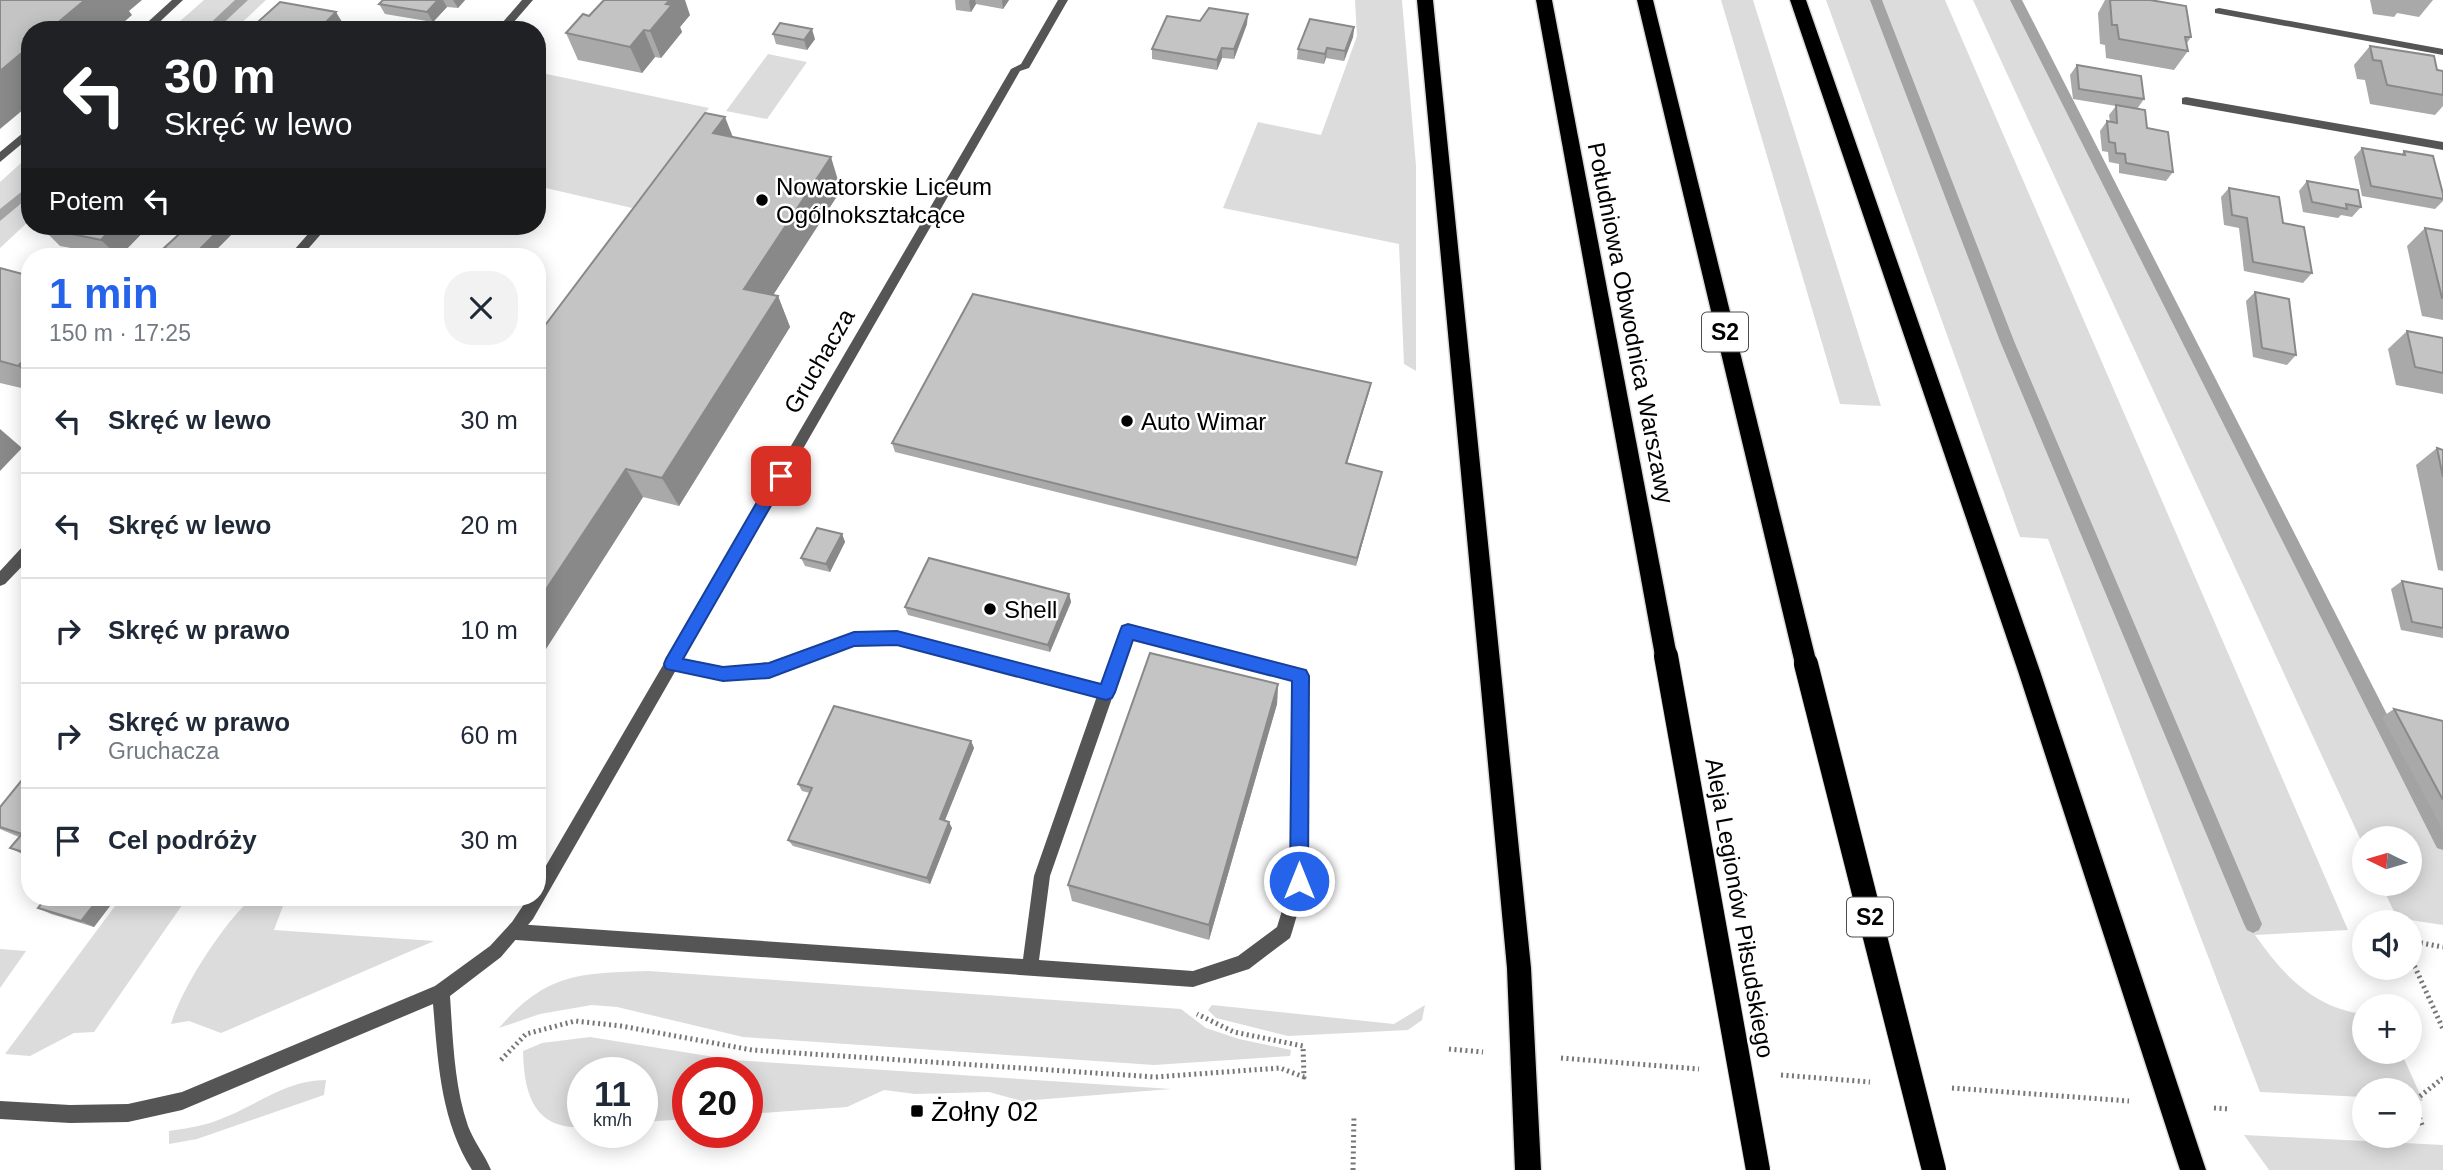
<!DOCTYPE html>
<html lang="pl">
<meta charset="utf-8">
<style>
body{margin:0;font-family:Helvetica,sans-serif;background:#f2f2f3;color:#1f2937;height:100vh;display:flex;flex-direction:column;font-size:26px;white-space:nowrap}
*{box-sizing:border-box;margin:0}
p{font-size:23px;color:#747a83}
.icon{flex:none;width:38px;height:38px;fill:none;stroke:currentColor;stroke-width:2;stroke-linecap:round;stroke-linejoin:round}
.map{position:relative;flex:1;overflow:hidden}
.sheet{position:absolute;left:21px;top:248px;width:525px;height:658px;display:flex;flex-direction:column;background:#fff;border-radius:28px;box-shadow:0 4px 18px #0003}
.sheet>*{flex:none}
.banner{position:absolute;left:21px;top:21px;width:525px;height:214px;border-radius:28px;box-shadow:0 4px 18px #0003;background:#202124;color:#fff;overflow:hidden}
.needle{width:46px;rotate:275deg}
.buttons{position:absolute;left:2352px;top:826px;display:grid;gap:14px}
.buttons a{display:grid;place-items:center;width:70px;height:70px;border-radius:50%;background:#fff;box-shadow:0 4px 18px #0003;font-size:35px}
.speed{position:absolute;left:567px;top:1057px;display:flex;gap:14px;font-size:35px;font-weight:700;text-align:center}
.speed>*{display:grid;place-content:center;width:91px;height:91px;border-radius:50%;background:#fff;box-shadow:0 4px 18px #0003;line-height:1}
.speed small{font-size:18px;font-weight:400}
.speed .limit{border:10px solid #d22;background:#fff;color:#111}
.pin{position:absolute;display:grid;place-items:center;width:60px;height:60px;color:#fff;margin:-30px;border-radius:14px;box-shadow:0 4px 10px #0006}
.me{position:absolute;width:77px;margin:-38px;rotate:0deg;stroke-linejoin:round;filter:drop-shadow(0 0 5px #0008)}
.turn{display:flex;align-items:center;gap:24px;height:147px;padding:0 28px;font-size:32px}
.turn .icon{width:91px;height:91px;stroke-width:2.5}
.turn b{display:block;font-size:49px;line-height:60px}
.then{display:flex;align-items:center;height:66px;padding:0 28px;background:#0003;gap:14px;font-size:26px}
.round{display:grid;place-items:center;flex:none;width:74px;height:74px;border-radius:28px;background:#f2f2f3}
.headline{display:flex;align-items:center;justify-content:space-between;height:119px;padding:0 28px}
h1{font-size:42px;font-weight:600;line-height:52px;color:#2563eb}
ul{padding:0;list-style:none}
li{display:flex;align-items:center;gap:21px;height:105px;padding:0 28px;border-top:2px solid #e0e1e3}
li div{flex:1}
li b{display:block;font-size:26px}
li em{font-style:normal}
.map>svg:first-child{display:block}
</style>
<div class="map">
<svg width="2443" height="1170" viewBox="0 0 2443 1170">
<rect width="100%" height="100%" fill="#fff"/>
<!-- green -->
<g fill="#dcdcdc">
<path d="M204,0H266L234,30H170Z"/>
<path d="M1355,0H1402L1416,166V371L1404,364L1399,244L1223,208L1258,122L1321,135L1357,36Z"/>
<path d="M1721,0H1753L1881,406L1840,404Z"/>
<path d="M1826,0H1945L2348,930L2255,935C2283,975 2314,1008 2364,1014V1052H2401L2423,1101L2410,1100V1090H2364V1097L2260,1092L2048,539L2020,537Z"/>
<path d="M1973,0H2020L2379,713L2443,835V925L2397,918L2381,884H2410V838H2364V847Z"/>
<path d="M768,54L807,62L767,119L726,111Z"/>
<path d="M537,72L709,108L632,208L537,186Z"/>
<path d="M30,155V220L0,248V182Z"/>
<path d="M121,898H187L94,1032L74,1033L30,1056L5,1054Z"/>
<path d="M252,898H286L274,930L434,941L221,1033L189,1021L171,1024C181,989 224,922 252,898Z"/>
<path d="M0,949L26,951L0,988Z"/>
<path d="M649,971L1181,1009L1206,1028L1239,1039L1291,1050L1290,1056L1154,1065L743,1037L617,1007L592,1005L540,1014L499,1028C546,973 580,973 649,971Z"/>
<path d="M1212,1005L1394,1024L1425,1005L1422,1020L1408,1030L1288,1036L1216,1018L1208,1010Z"/>
<path d="M590,1037L733,1060L1171,1089L1022,1101L989,1092L915,1094L884,1090L847,1107L747,1114V1073H688V1119L642,1122V1073H583V1127C533,1130 524,1092 523,1051L542,1043Z"/>
<path d="M326,1080L324,1095L197,1139L169,1144V1131C190,1128 209,1125 228,1116C261,1102 289,1080 326,1080Z"/>
<path d="M2244,1135L2443,1145V1170H2269Z"/>
</g>
<g fill="none" stroke-linecap="round" stroke-linejoin="round">
<!-- stream -->
<g fill="#a3a3a3" fill-rule="evenodd">
<path d="M235,0H248L216,30H203Z"/>
<path d="M1870,0H1882L2014,341L2262,924L2259,930L2253,933L2247,930L2244,924L2000,341Z"/>
<path d="M2010,0H2022L2443,824V850L2437,848Z"/>
<path d="M30,185V196L0,221V209Z"/>
</g>
<defs>
<g id="motorway">
<path d="M1417,0H1433L1531,968L1541,1170H1515L1507,968Z"/>
<path d="M1536,0H1552L1677,656L1674,663L1666,666L1658,663L1655,656Z"/>
<path d="M1637,0H1653L1817,664L1814,671L1806,674L1798,671L1795,664Z"/>
<path d="M1790,0H1806L2040,671L2206,1170H2180L2018,671Z"/>
</g>
</defs>
<!-- motorway casing -->
<use href="#motorway" stroke="#dbdbdb" stroke-width="3"/>
<!-- path -->
<g stroke="#777" stroke-width="5" stroke-dasharray="2 3.5" stroke-linecap="butt">
<path d="M2410,941L2443,947"/>
<path d="M2410,956L2443,1029"/>
<path d="M1449,1049L1483,1052"/>
<path d="M1561,1058L1699,1069"/>
<path d="M501,1060L526,1034L575,1021L621,1026L752,1050L1155,1077L1280,1068L1304,1077L1303,1046L1234,1032L1197,1014"/>
<path d="M1781,1075L1870,1082"/>
<path d="M1952,1088L2129,1101"/>
<path d="M2214,1108L2230,1109"/>
<path d="M2422,1125L2414,1101L2443,1078"/>
<path d="M1353,1170L1354,1115"/>
</g>
<!-- service -->
<g fill="#555" fill-rule="evenodd">
<path d="M172,0H183L151,30H139Z"/>
<path d="M2219,8L2443,49V55L2215,13V9Z"/>
<path d="M2186,97L2443,142V150L2182,104V98Z"/>
<path d="M30,127V137L0,162V152Z"/>
<path d="M1128,625L1300,669L1305,670L1307,675V881L1292,932L1290,938L1249,969L1193,987L516,940L510,938L508,932L510,926L516,924L1023,959L1034,876L1097,696L897,644L854,645L769,677L723,680L672,670L667,669L665,664L667,659L672,658L723,668L769,665L854,633L897,632L1101,684L1121,631L1123,627ZM1133,638L1293,680L1291,881L1277,927L1238,956L1193,971L1039,960L1050,876Z"/>
</g>
<!-- minor -->
<g fill="#555" fill-rule="evenodd">
<path d="M522,0H533L507,30H496Z"/>
<path d="M1058,0H1068L1029,68L1020,71L533,919L501,957L450,996C453,1040 454,1085 468,1126C474,1142 485,1155 491,1170H472C440,1119 438,1061 433,1004L182,1110L128,1122L70,1123L0,1119V1101L70,1105L128,1104L182,1092L435,986L490,946L512,922L528,898H537V881L1011,69L1021,64Z"/>
<path d="M315,226H328L301,257H288Z"/>
<path d="M30,542V558L5,584L0,586V571L25,544Z"/>
</g>
<!-- motorway -->
<use href="#motorway" fill="#000" fill-rule="evenodd"/>
<defs>
<g id="motorway-bridge">
<path d="M1666,656L1758,1170"/>
<path d="M1806,664L1934,1170"/>
</g>
</defs>
<!-- motorway-bridge casing -->
<use href="#motorway-bridge" stroke="#dbdbdb" stroke-width="26" stroke-linecap="butt"/>
<!-- motorway-bridge -->
<use href="#motorway-bridge" stroke="#000" stroke-width="24"/>
</g>
<!-- wall -->
<g fill="#a9a9a9">
<path d="M383,0H465L458,8L447,7L433,22L385,14L379,4Z"/>
<path d="M953,0H1009L1003,9L976,4L971,12L956,10L955,0Z"/>
<path d="M2105,0H2150L2191,37L2187,43L2188,51L2174,70L2106,58L2105,45L2100,44L2098,13Z"/>
<path d="M2370,0H2433L2419,17L2397,13L2394,17L2373,14Z"/>
<path d="M690,15L680,27L682,32L661,58L655,57L642,73L578,60L566,33L589,16Z"/>
<path d="M1200,21L1247,24L1234,59L1222,58L1217,70L1152,59V49Z"/>
<path d="M1354,27L1353,37L1344,61L1326,58L1324,64L1297,59L1298,49Z"/>
<path d="M773,34L815,39L807,50L776,44Z"/>
<path d="M2370,46L2443,71V106L2435,115L2370,104L2365,80L2357,79L2354,65Z"/>
<path d="M2077,65L2144,99L2137,109L2173,172L2166,181L2119,173V164L2109,162L2108,152L2102,151L2100,131L2107,121L2110,122L2109,115L2116,106L2073,99L2070,75Z"/>
<path d="M733,137L841,190L773,295L778,296L790,327L679,506L643,497L537,663V336Z"/>
<path d="M2362,148L2401,155L2404,151L2443,194V201L2435,209L2362,196L2354,157Z"/>
<path d="M2307,181L2361,207L2352,217L2341,215L2338,218L2303,212L2299,191Z"/>
<path d="M2229,188L2283,223L2312,273L2303,283L2244,271L2239,228L2224,225L2221,197Z"/>
<path d="M44,226H149L119,257L60,246L42,228Z"/>
<path d="M188,226H240L209,257H172L164,248Z"/>
<path d="M2425,228L2443,231V320L2422,316L2407,246Z"/>
<path d="M0,268L30,276V390L0,383Z"/>
<path d="M2255,292L2296,355L2287,365L2253,357L2246,301Z"/>
<path d="M2407,331L2443,338V394L2396,385L2388,349Z"/>
<path d="M1371,383L1369,392L1347,464L1382,472L1380,480L1356,566L895,452L892,443Z"/>
<path d="M2437,448L2443,450V571L2438,570L2416,465Z"/>
<path d="M842,534L845,542L830,572L805,566L801,558Z"/>
<path d="M2402,581L2443,589V638L2401,630L2391,589Z"/>
<path d="M1069,594L1071,602L1050,652L908,615L905,607Z"/>
<path d="M1278,684L1277,704L1209,940L1072,901L1068,885Z"/>
<path d="M2394,709L2443,721V830L2382,717Z"/>
<path d="M971,741L974,748L945,820L952,828L930,884L793,846L788,840L810,793L802,791L798,784Z"/>
<path d="M30,770V858L10,848L19,837L0,829V807Z"/>
<path d="M46,898H116L94,927L51,914L38,908Z"/>
</g>
<!-- shaded-wall -->
<g fill="#898989">
<path d="M85,0H142L129,11L132,15L115,30H49Z"/>
<path d="M438,0H443L447,7L433,22L427,12Z"/>
<path d="M453,0H465L458,8Z"/>
<path d="M670,0H685L690,15L680,27L682,32L661,58L650,31Z"/>
<path d="M970,0H975L976,4L971,12L969,2Z"/>
<path d="M1002,0H1009L1003,9Z"/>
<path d="M336,12L347,30H318Z"/>
<path d="M1248,14L1247,24L1234,59V49Z"/>
<path d="M1354,27L1353,37L1344,61L1345,51Z"/>
<path d="M812,29L815,39L807,50L804,40Z"/>
<path d="M644,30L655,57L642,73L630,47Z"/>
<path d="M30,46V104L0,129V71Z"/>
<path d="M1222,48V58L1217,70V60Z"/>
<path d="M1327,48L1326,58L1324,64L1325,54Z"/>
<path d="M725,117L738,150L713,133Z"/>
<path d="M831,157L841,190L757,320L744,289Z"/>
<path d="M114,226H149L119,257L101,240Z"/>
<path d="M223,226H240L209,257H193V256Z"/>
<path d="M778,296L790,327L679,506L662,478Z"/>
<path d="M30,354V376L18,366Z"/>
<path d="M1371,383L1369,392L1344,472L1346,463Z"/>
<path d="M0,429L22,448L0,471Z"/>
<path d="M626,469L643,497L537,663V603Z"/>
<path d="M1382,472L1380,480L1356,566L1357,558Z"/>
<path d="M842,534L845,542L830,572L826,564Z"/>
<path d="M1069,594L1071,602L1050,652L1048,645Z"/>
<path d="M1278,684L1277,704L1209,940V925Z"/>
<path d="M971,741L974,748L943,825L940,819Z"/>
<path d="M949,822L952,828L930,884L927,878Z"/>
<path d="M99,898H116L94,927L81,921Z"/>
</g>
<!-- building -->
<g fill="#c4c4c4" stroke="#898989" stroke-width="2">
<path d="M0,0H85L49,30H30V46L0,71Z"/>
<path d="M383,0H438L427,12L379,4Z"/>
<path d="M604,0H670L666,4L672,5L650,31L644,30L630,47L566,33L583,14L589,16Z"/>
<path d="M2110,0H2150L2186,6L2191,37H2185L2188,51L2119,39L2117,25H2112Z"/>
<path d="M280,2L336,12L318,30H249Z"/>
<path d="M1209,8L1248,14L1234,49L1222,48L1217,60L1152,49L1167,16L1200,21Z"/>
<path d="M1310,19L1354,27L1345,51L1327,48L1325,54L1298,49Z"/>
<path d="M780,23L812,29L804,40L773,34Z"/>
<path d="M2370,46L2434,56L2437,70L2443,71V95L2387,85L2381,61L2373,60Z"/>
<path d="M2077,65L2141,76L2144,99L2079,89Z"/>
<path d="M2116,105L2145,110L2147,128L2168,132L2173,172L2126,163L2125,154L2116,153L2115,143L2109,142L2107,121L2117,123Z"/>
<path d="M705,113L725,117L713,133L831,157L744,289L778,296L662,478L626,469L537,603V336Z"/>
<path d="M2362,148L2405,155L2404,151L2433,156L2443,194V199L2371,186Z"/>
<path d="M2307,181L2358,190L2361,207L2346,204L2347,209L2312,202Z"/>
<path d="M2229,188L2279,197L2283,223L2304,227L2312,273L2253,262L2247,218L2232,215Z"/>
<path d="M44,226H114L101,240L42,228Z"/>
<path d="M188,226H223L193,256L164,248Z"/>
<path d="M2425,228L2443,231V298H2442Z"/>
<path d="M0,268L30,276V354L18,366L0,361Z"/>
<path d="M2255,292L2289,299L2296,355L2262,348Z"/>
<path d="M973,294L1371,383L1346,463L1382,472L1357,558L892,443Z"/>
<path d="M2407,331L2443,338V373L2415,367Z"/>
<path d="M2437,448L2443,450V477Z"/>
<path d="M817,528L842,534L826,564L801,558Z"/>
<path d="M929,558L1069,594L1048,645L905,607Z"/>
<path d="M2402,581L2443,589V628L2412,622Z"/>
<path d="M1150,653L1278,684L1209,925L1068,885Z"/>
<path d="M834,706L971,741L940,819L949,822L927,878L788,840L812,788L798,784Z"/>
<path d="M2394,709L2443,721V800Z"/>
<path d="M30,770V854L10,848L22,834L0,827V807Z"/>
<path d="M46,898H99L81,921L38,908Z"/>
</g>
<!-- route -->
<path fill="#2563eb" stroke="#184099" stroke-width="2" d="M781,470L788,476L683,659L723,667L769,663L854,632L897,631L1101,684L1120,631L1122,626L1128,624L1306,670L1309,676L1308,881L1306,887L1299,889L1293,887L1290,881L1292,681L1133,640L1115,692L1112,698L1106,700L897,645L854,646L769,678L723,681L666,669L664,664L666,659L775,471Z"/>
<!-- markers -->
<g fill="#000" stroke="#fff" stroke-width="2.5">
<circle cx="762" cy="200" r="7"/>
<circle cx="1127" cy="421" r="7"/>
<circle cx="990" cy="609" r="7"/>
<rect x="910" y="1104" width="14" height="14" rx="3.5"/>
</g>
<g text-anchor="middle" dominant-baseline="central" stroke-width="5" stroke-linejoin="round" paint-order="stroke">
<!-- shield labels -->
<g fill="#fff" stroke="#4c4c4c" stroke-width="2">
<rect x="1702" y="312.5" width="46" height="39" rx="5"/>
<rect x="1847" y="897.5" width="46" height="39" rx="5"/>
</g>
<g font-size="23" font-weight="bold" fill="#000">
<text x="1725" y="332">S2</text>
<text x="1870" y="917">S2</text>
</g>
<!-- poi labels -->
<g font-size="24" fill="#000" stroke="#fff" text-anchor="start">
<text x="776" y="186">Nowatorskie Liceum<tspan x="776" dy="28">Ogólnokształcące</tspan></text>
<text x="1141" y="421">Auto Wimar</text>
<text x="1004" y="609">Shell</text>
</g>
<!-- street labels -->
<g font-size="24" fill="#000" stroke="#fff">
<text transform="translate(1631 323) rotate(79)">Południowa Obwodnica Warszawy</text>
<text transform="translate(819 361) rotate(-60)">Gruchacza</text>
<text transform="translate(1740 908) rotate(80)">Aleja Legionów Piłsudskiego</text>
</g>
<!-- near-poi labels -->
<g font-size="28" fill="#000" stroke="#fff" text-anchor="start">
<text x="931" y="1111">Żołny 02</text>
</g>
</g>
</svg>
<div class="buttons">
<a><svg class="needle" viewBox="-14 -14 28 28"><path d="M0-13l5 13h-10z" fill="#e53935"/><path d="M0 13l5-13h-10z" fill="#747a83"/></svg></a>
<a><svg class="icon" aria-label="sound" viewBox="0 0 24 24"><path d="M4 9h4l5-4v14l-5-4H4zM17 9q2 3 0 6"/></svg></a>
<a>+</a>
<a>−</a>
</div>
<div class="speed"><div>11<small>km/h</small></div><div class="limit">20</div></div>
<div class="pin" style="left:781px;top:476px;background:#d93025"><svg class="icon" aria-label="arrive" viewBox="0 0 24 24"><path d="M6 21V4h12l-3 4 3 4H6"/></svg></div>
<svg class="me" style="left:1299px;top:881px" viewBox="-20 -20 40 40"><circle r="17" fill="#2563eb" stroke="#fff" stroke-width="3"/><path d="M0-11L8 9 0 5-8 9z" fill="#fff"/></svg>
<div class="banner">
<div class="turn"><svg class="icon" aria-label="left" viewBox="0 0 24 24"><path d="M17 20v-9H6M10 6l-5 5 5 5"/></svg><div><b>30 m</b>Skręć w lewo</div></div>
<div class="then">Potem<svg class="icon" aria-label="left" viewBox="0 0 24 24"><path d="M17 20v-9H6M10 6l-5 5 5 5"/></svg></div>
</div>
<section class="sheet">
<div class="headline"><div><h1>1 min</h1><p>150 m · 17:25</p></div><a class="round"><svg class="icon" aria-label="close" viewBox="0 0 24 24"><path d="M6 6l12 12M18 6L6 18"/></svg></a></div>
<ul>
<li><svg class="icon" aria-label="left" viewBox="0 0 24 24"><path d="M17 20v-9H6M10 6l-5 5 5 5"/></svg><div><b>Skręć w lewo</b></div><em>30 m</em></li>
<li><svg class="icon" aria-label="left" viewBox="0 0 24 24"><path d="M17 20v-9H6M10 6l-5 5 5 5"/></svg><div><b>Skręć w lewo</b></div><em>20 m</em></li>
<li><svg class="icon" aria-label="right" viewBox="0 0 24 24"><path d="M7 20v-9h11M14 6l5 5-5 5"/></svg><div><b>Skręć w prawo</b></div><em>10 m</em></li>
<li><svg class="icon" aria-label="right" viewBox="0 0 24 24"><path d="M7 20v-9h11M14 6l5 5-5 5"/></svg><div><b>Skręć w prawo</b><p>Gruchacza</p></div><em>60 m</em></li>
<li><svg class="icon" aria-label="arrive" viewBox="0 0 24 24"><path d="M6 21V4h12l-3 4 3 4H6"/></svg><div><b>Cel podróży</b></div><em>30 m</em></li>
</ul>
</section>
</div>
